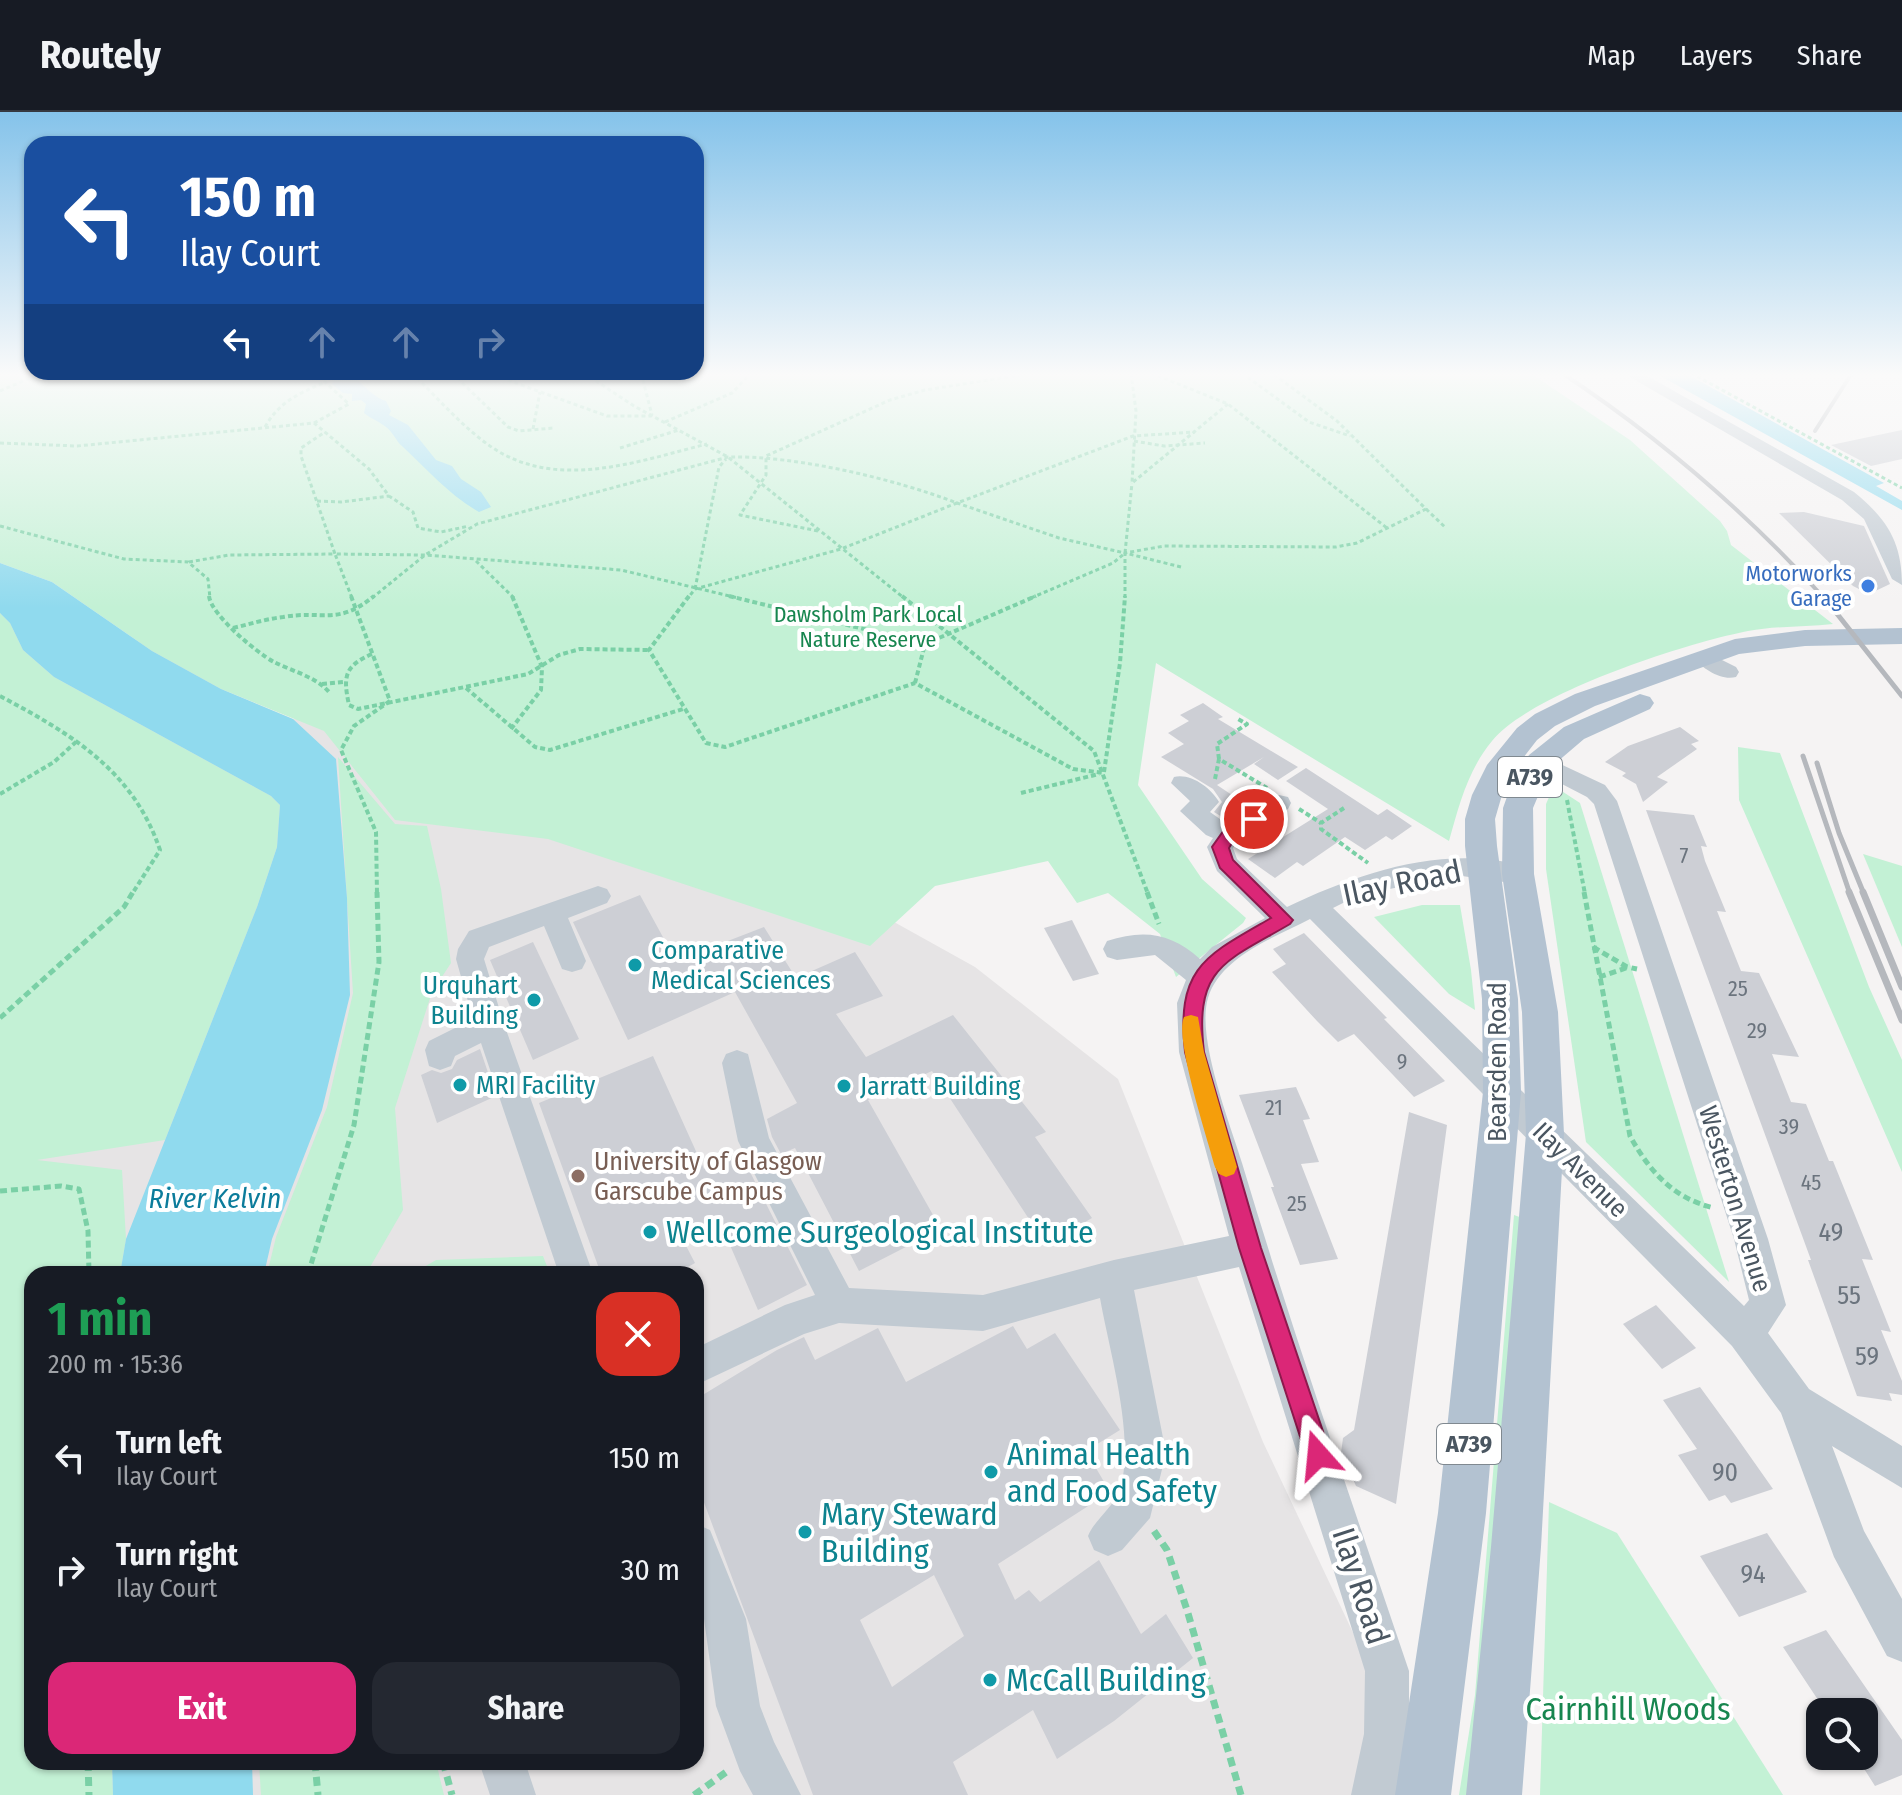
<!DOCTYPE html>
<meta charset="utf-8">
<style>
body{margin:0;font-family:"Fira Sans Condensed",sans-serif;background:#242831;color:#f1f3f6;height:100vh;display:flex;flex-direction:column;font-size:30px;white-space:nowrap}
*{box-sizing:border-box;margin:0}
p{font-size:26px;color:#9ea1a6}
.icon{flex:none;width:44px;height:44px;fill:none;stroke:currentColor;stroke-width:2;stroke-linecap:round;stroke-linejoin:round}
.map{position:relative;flex:1;overflow:hidden}
.panel{position:absolute;left:24px;top:1154px;width:680px;height:504px;display:flex;flex-direction:column;background:#171b24;border-radius:24px;box-shadow:0 2px 6px #0004}
.panel>*{flex:none}
.top-card{position:absolute;left:24px;top:24px;width:680px;height:244px;border-radius:24px;box-shadow:0 2px 6px #0004;background:#1a4fa0;color:#fff;overflow:hidden}
.buttons{position:absolute;left:1806px;top:1586px;display:grid;gap:16px}
.buttons a{display:grid;place-items:center;width:72px;height:72px;border-radius:16px;background:#171b24;box-shadow:0 2px 6px #0004;font-size:40px}
.pin{position:absolute;display:grid;place-items:center;width:68px;height:68px;color:#fff;margin:-34px;border:4px solid #fff;border-radius:50%;box-shadow:0 2px 8px #0007}
.me{position:absolute;width:88px;margin:-44px;rotate:342deg;stroke-linejoin:round;filter:drop-shadow(0 0 6px #0008)}
.turn{display:flex;align-items:center;gap:28px;height:168px;padding:0 24px;font-size:36px}
.turn .icon{width:104px;height:104px;stroke-width:2.5}
.turn b{display:block;font-size:56px;line-height:68px}
.lanes{display:flex;align-items:center;height:76px;padding:0 24px;background:#0003;justify-content:center;gap:40px;direction:ltr}
.lanes .off{opacity:.35}
.round{display:grid;place-items:center;flex:none;width:84px;height:84px;border-radius:24px;background:#242831}
.overview{display:flex;align-items:center;justify-content:space-between;height:136px;padding:0 24px}
h1{font-size:48px;font-weight:700;line-height:60px;color:#1e9e55}
.primary-button{display:flex;gap:16px;margin-top:auto;padding:16px 24px}
.primary-button a{flex:1;height:92px;border-radius:24px;background:#db2777;color:#fff;font-size:32px;font-weight:700;line-height:92px;text-align:center}
.primary-button a+a{background:#242831;color:#f1f3f6}
ul{padding:0;list-style:none}
li{display:flex;align-items:center;gap:24px;height:112px;padding:0 24px}
li div{flex:1}
li b{display:block;font-size:30px}
li em{font-style:normal}
header{display:flex;align-items:center;gap:48px;box-sizing:border-box;height:112px;padding:0 40px;background:#171b24;border-bottom:2px solid #363941}
header strong{font-size:38px}
nav{display:flex;gap:44px;margin-inline-start:auto;font-size:28px}
.map>svg:first-child{display:block}
</style>
<header>
<strong>Routely</strong>
<nav><a>Map</a><a>Layers</a><a>Share</a></nav>
</header>
<div class="map">
<svg width="1902" height="1683" viewBox="0 0 1902 1683">
<rect width="100%" height="100%" fill="#f5f3f3"/>
<!-- education -->
<path fill="#e6e4e5" fill-rule="evenodd" d="M0,451L228,580L293,607L362,606L806,761L975,855L1118,967L1263,1330L1382,1582L1375,1683H0ZM32,1162H696V1650H32Z"/>
<!-- green -->
<g fill="#c3f1d5">
<path d="M0,261H1530L1630,328L1720,409L1727,419L1731,433L1833,512C1805,515 1775,514 1748,519C1686,531 1531,581 1492,629C1468,658 1459,693 1449,729L1156,551L1138,673L1202,767L1246,806L1243,811L1176,865L1160,822L1108,781L1077,791L1048,749L935,774L870,834L548,727L395,708L324,619L221,577L152,539L52,470L0,451Z"/>
<path d="M0,501L10,511L23,538L54,565L271,684L280,693L277,735L257,795L165,1028L37,1048L122,1058L126,1127L120,1162H32V1650H112L113,1683H0Z"/>
<path d="M1738,635L1780,641L1869,875L1902,948V1060L1739,688Z"/>
<path d="M338,645L395,712L427,714L441,777L451,851L432,880L395,996L403,1098L366,1162H267L276,1125L327,995L353,881Z"/>
<path d="M1554,674L1580,691L1729,1170L1586,1030L1546,757V692Z"/>
<path d="M1863,742L1902,754V835Z"/>
<path d="M1422,793H1460L1471,858L1475,898L1449,882L1374,805Z"/>
<path d="M1514,1103L1525,1107L1480,1683H1459L1475,1583Z"/>
<path d="M543,1144L550,1162H412L436,1148Z"/>
<path d="M1549,1390L1617,1421L1783,1683H1540Z"/>
<path d="M259,1650H436L444,1683H261Z"/>
</g>
<!-- water -->
<g fill="#90daee">
<path d="M337,261L365,262L357,268C366,275 376,287 386,289L391,299L389,303L408,313L436,348L452,354L461,367L481,380L491,395L479,400C449,383 427,357 402,334C396,329 393,320 386,315C379,309 371,307 364,301L366,292L361,288L352,289V282L343,281L332,272Z"/>
<path d="M1655,261H1685L1884,371L1876,374L1902,389V398Z"/>
<path d="M0,451L52,470L152,539L221,577L293,607L336,647L347,786L350,883L322,998L272,1127L264,1162H120L126,1127L257,795L277,735L280,693L271,684L54,565L23,538L10,511L0,501Z"/>
<path d="M112,1650H252L253,1683H113Z"/>
</g>
<!-- building -->
<g fill="#cdcfd5" fill-rule="evenodd">
<path d="M1902,318V347L1871,354L1831,333Z"/>
<path d="M1804,400L1864,414L1890,472L1869,482L1853,474L1779,401Z"/>
<path d="M1203,591L1223,605L1218,607L1298,655L1278,668L1254,652L1264,645L1217,673L1235,685L1223,693L1237,703L1227,708L1214,700L1222,690L1213,677L1161,645L1184,632L1168,621L1189,609L1180,603Z"/>
<path d="M1680,615L1699,629L1691,632L1697,637L1657,665L1668,670L1643,690L1636,672L1622,664L1626,661L1605,650L1628,634Z"/>
<path d="M1306,656L1378,703L1387,697L1412,714L1392,728L1386,724L1365,738L1345,725L1303,754L1297,750L1275,766L1248,747L1328,697L1286,669Z"/>
<path d="M1646,698L1694,703L1707,735L1701,734L1705,749L1726,800L1717,799L1741,859L1759,861L1799,945L1772,942L1791,990L1806,992L1829,1049H1833L1873,1148L1862,1147L1891,1220L1881,1218L1902,1269V1283L1889,1281L1892,1289L1857,1284L1808,1148H1811Z"/>
<path d="M640,783L676,849L764,815L796,866L855,840L883,884L836,902L866,945L953,903L1046,1020L1035,1025L1092,1106L1046,1133L932,959L868,988L941,1117L859,1159L795,1036L781,1042L772,1025L767,1007L797,991L735,880L628,928L573,810Z"/>
<path d="M1072,808L1099,862L1073,869L1044,816Z"/>
<path d="M1304,821L1387,906L1384,907L1445,969L1414,985L1354,922L1338,930L1317,909L1272,860L1286,852L1273,837Z"/>
<path d="M533,830L579,927L533,948L490,848Z"/>
<path d="M480,937L496,984L437,1011L421,963L432,958L441,961L452,957L457,948Z"/>
<path d="M653,944L704,1057L740,1040L807,1173L758,1198L720,1110L682,1126L695,1151L686,1156L688,1162H601L539,991Z"/>
<path d="M1296,975L1310,1007L1303,1008L1319,1050L1301,1052L1338,1147L1300,1153L1271,1075H1274L1239,983Z"/>
<path d="M1409,1000L1447,1013L1396,1392L1356,1374L1341,1341L1343,1326L1354,1318Z"/>
<path d="M1656,1193L1696,1236L1662,1257L1623,1212Z"/>
<path d="M1013,1214L1027,1237L1055,1221L1120,1318L1086,1339L1110,1380L998,1452L1015,1488L1029,1478L1040,1490L1099,1448L1141,1522L1166,1502L1193,1546L1114,1609L1057,1647L1033,1598L953,1650L968,1683H813L696,1369V1287L777,1238L804,1225L815,1248L878,1216L906,1270ZM934,1463L964,1524L892,1575L860,1508Z"/>
<path d="M1700,1275L1735,1323L1773,1377L1731,1391L1725,1383L1709,1389L1678,1343L1697,1337L1663,1288Z"/>
<path d="M1767,1421L1807,1480L1739,1505L1700,1444Z"/>
<path d="M1826,1518L1902,1628V1663L1875,1674L1856,1644H1864V1600H1826L1783,1535Z"/>
</g>
<g fill="none" stroke-linecap="round" stroke-linejoin="round">
<!-- path-far3 -->
<g stroke="#7ad0a6" stroke-width="3" stroke-dasharray="4 3" stroke-linecap="butt">
<path d="M412,261C438,286 463,316 493,336C558,379 639,349 707,332"/>
<path d="M452,261L508,315L519,319L553,316"/>
<path d="M488,261L607,304H651"/>
<path d="M584,261L634,294L728,345L904,486"/>
<path d="M641,261L652,303"/>
<path d="M1131,261L1136,299L1132,371L1228,292"/>
<path d="M1151,261L1228,292L1387,416"/>
<path d="M1242,261L1309,310L1350,324"/>
<path d="M1691,261L1902,376"/>
<path d="M0,279L41,261"/>
<path d="M665,310L732,281L751,261"/>
<path d="M314,311L349,292L315,261"/>
<path d="M265,315C279,290 298,282 323,271"/>
<path d="M533,317L540,280"/>
<path d="M1134,329L1164,334L1205,331"/>
<path d="M0,331L77,334L314,311L369,357L389,384L413,400L418,416L441,420L469,414"/>
<path d="M620,336L679,318"/>
<path d="M317,389L341,390L389,384"/>
<path d="M1426,397L1446,416"/>
<path d="M0,414L124,447L188,450L208,467L210,486"/>
<path d="M818,419L740,403L766,363V344L890,288L925,278L1033,261"/>
<path d="M476,449L514,486"/>
<path d="M189,450L229,443L335,442L301,344V336L325,320"/>
<path d="M1181,455L1125,441L1164,434L1336,435L1357,431L1426,397L1337,309L1272,261"/>
<path d="M695,477L719,355L726,347"/>
<path d="M352,486L335,442L425,443L621,458L738,486"/>
<path d="M372,486L425,443L477,412L728,345C794,343 895,367 957,391L841,437L695,477L688,486"/>
<path d="M1031,486L1113,451L1125,441L1132,371"/>
<path d="M1125,486V441L1059,426L957,391L1133,324L1195,320"/>
</g>
<!-- path-far2 -->
<g stroke="#7ad0a6" stroke-width="4" stroke-dasharray="5 3" stroke-linecap="butt">
<path d="M209,484C211,503 257,541 274,550C292,559 316,565 329,580"/>
<path d="M351,484L390,589L354,614L341,638L376,720L377,782"/>
<path d="M689,484L649,538L706,631L725,635L915,571L1073,657L1104,661"/>
<path d="M729,484L925,532"/>
<path d="M902,484L1094,639L1148,782"/>
<path d="M233,516C250,512 266,507 283,505C323,498 338,514 374,484"/>
<path d="M372,542C344,554 343,565 349,593L358,597L528,562L559,543L580,537L649,538"/>
<path d="M915,571L925,532L1036,484"/>
<path d="M322,572L344,570"/>
<path d="M466,576L535,635L550,638L683,597"/>
<path d="M0,584C71,622 133,658 160,738L132,782"/>
<path d="M511,617L541,578L542,555L512,484"/>
<path d="M1219,647L1217,632L1247,612L1238,607"/>
<path d="M1104,660L1120,551L1125,484"/>
<path d="M1215,667L1219,647L1267,676"/>
<path d="M1021,681L1099,662"/>
<path d="M0,682L54,650L77,629"/>
<path d="M1567,688L1585,782"/>
<path d="M1344,696L1321,711V717L1368,751"/>
<path d="M1299,697L1321,711"/>
</g>
<!-- path-far1 -->
<g stroke="#7ad0a6" stroke-width="5" stroke-dasharray="7 4" stroke-linecap="butt">
<path d="M1147,780L1159,812"/>
<path d="M1584,780L1630,1024C1650,1060 1673,1086 1714,1096"/>
<path d="M1593,835L1627,855L1637,857"/>
<path d="M1599,865L1626,856"/>
<path d="M0,906L124,795L133,780"/>
<path d="M0,1079L61,1074L79,1077L88,1119L89,1162"/>
<path d="M308,1162L354,1013L379,850L377,780"/>
</g>
<!-- path -->
<g stroke="#7ad0a6" stroke-width="7" stroke-dasharray="9 6" stroke-linecap="butt">
<path d="M1154,1419L1167,1438L1187,1498L1241,1683"/>
<path d="M88,1650L89,1683"/>
<path d="M315,1650L318,1683"/>
<path d="M443,1650L452,1683"/>
<path d="M694,1683L729,1658"/>
</g>
<!-- minor -->
<g fill="#c1cad2" fill-rule="evenodd">
<path d="M1623,261H1642L1854,380C1887,407 1902,430 1902,473L1892,467L1864,407L1842,388Z"/>
<path d="M1704,539L1736,555L1739,560L1736,565C1721,569 1703,557 1693,545Z"/>
<path d="M1539,642L1605,673L1617,689L1768,1127L1786,1193L1768,1221L1809,1277L1902,1334V1376L1832,1334L1864,1419L1902,1487V1550L1887,1544L1834,1445L1781,1301L1732,1234L1310,807C1275,825 1220,845 1208,886C1196,926 1230,1011 1242,1051C1293,1222 1352,1390 1409,1559V1622L1397,1683H1351L1364,1622L1365,1559L1239,1155L1134,1178L1166,1341L1150,1406L1122,1438L1108,1444L1094,1438L1088,1424C1095,1407 1113,1396 1119,1379C1137,1331 1109,1238 1100,1186L983,1219L839,1211L804,1222L696,1273V1236L785,1193L815,1183L738,1029L722,951L726,942L737,938L748,942L769,1026L849,1176L983,1183L1114,1148L1229,1124L1179,940L1177,891L1186,868L1155,843L1117,848L1107,845L1103,837L1107,829C1144,817 1171,821 1200,847L1212,835L1265,806L1217,759L1207,735L1213,726L1206,723L1180,699L1190,689L1171,671L1174,665C1191,661 1211,676 1219,690L1210,700L1227,712L1279,683L1288,685L1291,691L1288,697L1239,728L1233,736L1237,747L1287,795C1360,760 1447,731 1527,755L1531,762L1527,769L1518,772L1455,763L1357,784L1333,796L1744,1194L1749,1188L1734,1127L1594,692L1587,685L1531,656L1527,650L1531,644Z"/>
<path d="M598,774L607,777L611,784L607,791L568,806L586,849L582,857L572,860L562,857L544,814L489,835L484,847L504,912L593,1162H559L481,931L455,944L451,954L440,958L429,954L425,938L429,929L473,907L456,847L458,837L469,819Z"/>
<path d="M696,1412L710,1418L746,1507L760,1594L774,1630L801,1683H753L740,1659L716,1594L704,1507L696,1486Z"/>
<path d="M479,1650H525L536,1683H490Z"/>
</g>
<!-- major -->
<g fill="#b3c2d1" fill-rule="evenodd">
<path d="M1902,516V532L1805,534L1739,542L1595,594L1555,614L1537,628L1510,663L1502,683L1495,707L1497,734L1518,887L1521,980L1486,1401L1451,1683H1395L1438,1401L1483,980L1482,887L1465,734V707L1472,683L1487,653L1517,616L1535,602L1575,582L1735,527L1805,518Z"/>
<path d="M1640,582L1650,585L1654,591L1650,597L1584,627L1550,656L1533,696L1534,762L1558,900L1564,1022L1541,1435L1522,1683H1466L1491,1435L1526,1022L1522,900L1502,762L1503,696L1513,668L1529,643L1564,615Z"/>
</g>
<!-- rail-far2 -->
<g stroke="#b5b8bd" stroke-width="4">
<path d="M1562,261C1660,326 1746,400 1824,486"/>
<path d="M1815,319L1852,261"/>
</g>
<!-- rail-far1 -->
<g stroke="#b5b8bd" stroke-width="5">
<path d="M1823,484L1902,584"/>
<path d="M1803,644L1850,782"/>
<path d="M1817,651L1839,721L1864,782"/>
</g>
<!-- rail -->
<g stroke="#b5b8bd" stroke-width="7">
<path d="M1849,780L1902,908"/>
<path d="M1863,780L1902,875"/>
</g>
</g>
<!-- sky -->
<linearGradient id="sky" x2="0" y2="1"><stop stop-color="#85c3ea"/><stop offset="0.53" stop-color="#fafafa"/><stop offset="1" stop-color="#fafafa" stop-opacity="0"/></linearGradient>
<rect width="1902" height="496" fill="url(#sky)"/>
<!-- route -->
<path fill="#db2777" stroke="#8e194d" stroke-width="2" d="M1254,701L1260,703V711L1235,726L1229,736L1233,748L1293,808L1290,812C1225,850 1194,855 1204,940L1261,1136L1331,1343L1327,1352L1318,1355L1309,1352L1306,1343L1239,1136L1185,940C1176,855 1205,844 1271,806L1220,756L1212,735L1224,718Z"/>
<!-- slow -->
<path fill="#f59e0b" d="M1191,903L1198,905L1204,940L1237,1055L1234,1062L1226,1065L1219,1062L1215,1055C1208,1028 1174,926 1184,905Z"/>
<!-- markers -->
<circle fill="#3f7fe0" stroke="#fff" stroke-width="3" cx="1868" cy="474" r="8"/>
<g fill="#0f9aa8" stroke="#fff" stroke-width="3">
<circle cx="635" cy="853" r="8"/>
<circle cx="534" cy="888" r="8"/>
<circle cx="460" cy="973" r="8"/>
<circle cx="844" cy="974" r="8"/>
<circle cx="650" cy="1120" r="8"/>
<circle cx="991" cy="1360" r="8"/>
<circle cx="805" cy="1420" r="8"/>
<circle cx="990" cy="1568" r="8"/>
</g>
<circle fill="#8d6e63" stroke="#fff" stroke-width="3" cx="578" cy="1064" r="8"/>
<g text-anchor="middle" dominant-baseline="central" stroke-width="8" stroke-linejoin="round" paint-order="stroke">
<!-- far-shop labels -->
<g font-size="22" fill="#366cbe" stroke="#fff" text-anchor="end">
<text x="1852" y="461">Motorworks<tspan x="1852" dy="25">Garage</tspan></text>
</g>
<!-- far-park labels -->
<g font-size="22" fill="#17864f" stroke="#fff">
<text x="868" y="502">Dawsholm Park Local<tspan x="868" dy="25">Nature Reserve</tspan></text>
</g>
<!-- number labels -->
<g font-size="22" fill="#6b747e">
<text x="1684" y="743">7</text>
<text x="1738" y="876">25</text>
<text x="1757" y="918">29</text>
<text x="1402" y="949">9</text>
<text x="1274" y="995">21</text>
<text x="1789" y="1014">39</text>
<text x="1811" y="1070">45</text>
<text x="1297" y="1091">25</text>
</g>
<!-- shield labels -->
<g fill="#fff" stroke="#808990" stroke-width="2">
<rect x="1498" y="645" width="64" height="40" rx="6"/>
<rect x="1437" y="1312" width="64" height="40" rx="6"/>
</g>
<g font-size="24" font-weight="bold" fill="#4a5661">
<text x="1530" y="665">A739</text>
<text x="1469" y="1332">A739</text>
</g>
<!-- culture labels -->
<g font-size="26" fill="#0d838f" stroke="#fff" text-anchor="start">
<text x="651" y="838">Comparative<tspan x="651" dy="30">Medical Sciences</tspan></text>
<text x="518" y="873" text-anchor="end">Urquhart<tspan x="518" dy="30">Building</tspan></text>
<text x="476" y="973">MRI Facility</text>
<text x="860" y="974">Jarratt Building</text>
</g>
<!-- street labels -->
<g font-size="26" fill="#4a5661" stroke="#fff">
<text transform="translate(1497 950) rotate(-90)">Bearsden Road</text>
<text transform="translate(1580 1058) rotate(45)">Ilay Avenue</text>
<text transform="translate(1735 1087) rotate(73)">Westerton Avenue</text>
</g>
<!-- education labels -->
<g font-size="26" fill="#785e54" stroke="#fff" text-anchor="start">
<text x="594" y="1049">University of Glasgow<tspan x="594" dy="30">Garscube Campus</tspan></text>
</g>
<!-- near-number labels -->
<g font-size="26" fill="#6b747e">
<text x="1831" y="1120">49</text>
<text x="1849" y="1183">55</text>
<text x="1867" y="1244">59</text>
<text x="1725" y="1360">90</text>
<text x="1753" y="1462">94</text>
</g>
<!-- water labels -->
<g font-size="28" font-style="italic" fill="#0c7c9b" stroke="#fff">
<text x="215" y="1086">River Kelvin</text>
</g>
<!-- near-street labels -->
<g font-size="32" fill="#4a5661" stroke="#fff">
<text transform="translate(1402 771) rotate(-12)">Ilay Road</text>
<text transform="translate(1361 1474) rotate(72)">Ilay Road</text>
</g>
<!-- near-culture labels -->
<g font-size="32" fill="#0d838f" stroke="#fff" text-anchor="start">
<text x="666" y="1120">Wellcome Surgeological Institute</text>
<text x="1007" y="1342">Animal Health<tspan x="1007" dy="37">and Food Safety</tspan></text>
<text x="821" y="1402">Mary Steward<tspan x="821" dy="37">Building</tspan></text>
<text x="1006" y="1568">McCall Building</text>
</g>
<!-- near-park labels -->
<g font-size="32" fill="#17864f" stroke="#fff">
<text x="1628" y="1597">Cairnhill Woods</text>
</g>
</g>
</svg>
<div class="buttons">
<a><svg class="icon" aria-label="search" viewBox="0 0 24 24"><circle cx="10" cy="10" r="6"/><path d="M15 15l6 6"/></svg></a>
</div>
<div class="pin" style="left:1254px;top:707px;background:#d93025"><svg class="icon" aria-label="arrive" viewBox="0 0 24 24"><path d="M6 21V4h12l-3 4 3 4H6"/></svg></div>
<svg class="me" style="left:1318px;top:1343px" viewBox="-20 -20 40 40"><path d="M0-17L14 15 0 8-14 15z" fill="#db2777" stroke="#fff" stroke-width="4"/></svg>
<div class="top-card">
<div class="turn"><svg class="icon" aria-label="left" viewBox="0 0 24 24"><path d="M17 20v-9H6M10 6l-5 5 5 5"/></svg><div><b>150 m</b>Ilay Court</div></div>
<div class="lanes"><svg class="icon" aria-label="left" viewBox="0 0 24 24"><path d="M17 20v-9H6M10 6l-5 5 5 5"/></svg><svg class="icon off" aria-label="ahead" viewBox="0 0 24 24"><path d="M12 20V5M6 11l6-6 6 6"/></svg><svg class="icon off" aria-label="ahead" viewBox="0 0 24 24"><path d="M12 20V5M6 11l6-6 6 6"/></svg><svg class="icon off" aria-label="right" viewBox="0 0 24 24"><path d="M7 20v-9h11M14 6l5 5-5 5"/></svg></div>
</div>
<section class="panel">
<div class="overview"><div><h1>1 min</h1><p>200 m · 15:36</p></div><a class="round" style="background:#d93025;color:#fff"><svg class="icon" aria-label="close" viewBox="0 0 24 24"><path d="M6 6l12 12M18 6L6 18"/></svg></a></div>
<ul>
<li><svg class="icon" aria-label="left" viewBox="0 0 24 24"><path d="M17 20v-9H6M10 6l-5 5 5 5"/></svg><div><b>Turn left</b><p>Ilay Court</p></div><em>150 m</em></li>
<li><svg class="icon" aria-label="right" viewBox="0 0 24 24"><path d="M7 20v-9h11M14 6l5 5-5 5"/></svg><div><b>Turn right</b><p>Ilay Court</p></div><em>30 m</em></li>
</ul>
<div class="primary-button"><a>Exit</a><a>Share</a></div>
</section>
</div>
